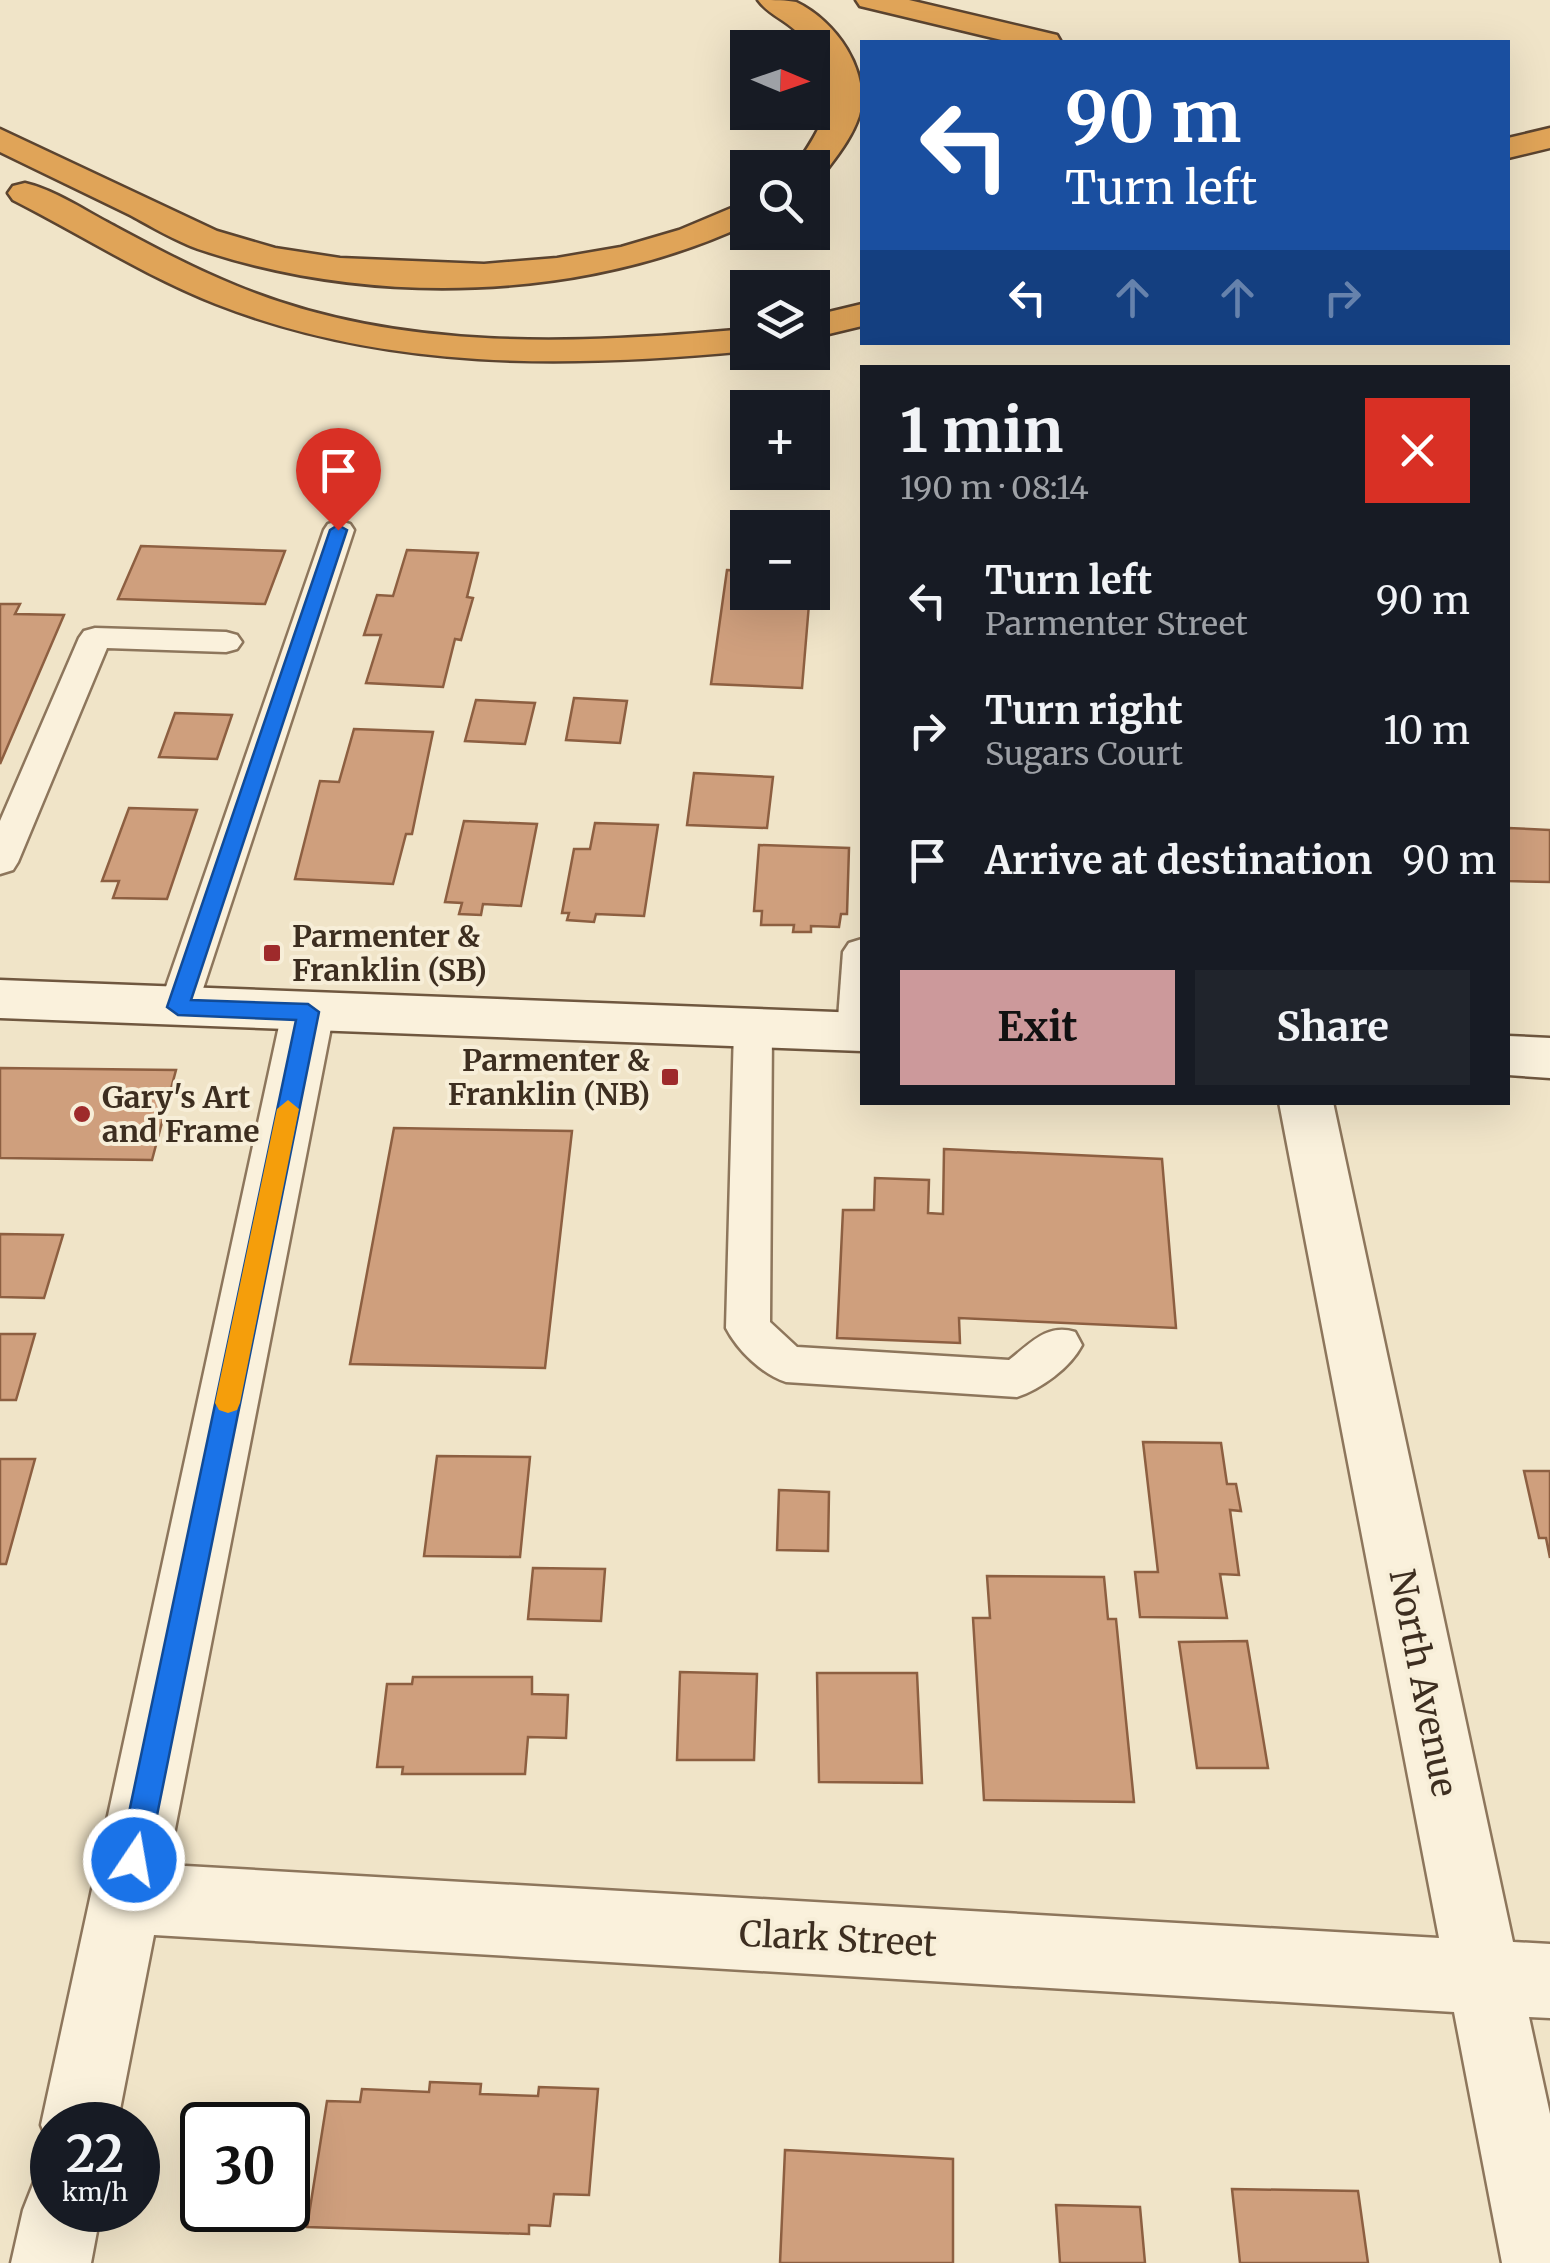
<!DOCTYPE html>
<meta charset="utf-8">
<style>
body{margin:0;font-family:Merriweather,serif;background:#20242c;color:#f1f3f6;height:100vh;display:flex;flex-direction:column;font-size:38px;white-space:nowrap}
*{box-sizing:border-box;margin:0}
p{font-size:32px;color:#9ea1a6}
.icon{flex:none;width:55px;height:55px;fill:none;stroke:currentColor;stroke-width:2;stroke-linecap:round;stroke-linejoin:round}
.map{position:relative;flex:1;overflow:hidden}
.panel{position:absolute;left:860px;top:365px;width:650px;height:740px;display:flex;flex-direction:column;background:#171b24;border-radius:0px;box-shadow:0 10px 40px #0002}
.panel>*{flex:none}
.guide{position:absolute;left:860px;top:40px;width:650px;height:305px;border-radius:0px;box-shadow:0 10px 40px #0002;background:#1a4fa0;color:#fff;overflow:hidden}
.needle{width:65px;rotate:92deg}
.tools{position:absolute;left:730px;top:30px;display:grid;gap:20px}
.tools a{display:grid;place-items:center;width:100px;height:100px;border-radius:0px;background:#171b24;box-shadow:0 10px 40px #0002;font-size:50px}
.speed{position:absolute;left:30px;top:2102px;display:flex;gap:20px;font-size:50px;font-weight:700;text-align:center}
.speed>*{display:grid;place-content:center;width:130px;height:130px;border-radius:50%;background:#171b24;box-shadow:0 10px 40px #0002;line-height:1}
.speed small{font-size:25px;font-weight:400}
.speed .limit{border:5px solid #111;border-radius:15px;background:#fff;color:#111}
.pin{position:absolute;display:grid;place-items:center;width:85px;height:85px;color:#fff;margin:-102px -42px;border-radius:50% 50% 50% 0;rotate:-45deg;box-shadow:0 0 10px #0007}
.pin .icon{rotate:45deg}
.me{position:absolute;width:110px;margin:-55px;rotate:12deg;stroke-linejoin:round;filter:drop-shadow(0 0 8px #0008)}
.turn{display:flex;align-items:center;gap:35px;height:210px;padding:0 40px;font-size:45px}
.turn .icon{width:130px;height:130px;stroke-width:2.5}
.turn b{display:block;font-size:70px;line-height:85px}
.lanes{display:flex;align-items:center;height:95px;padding:0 40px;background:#0003;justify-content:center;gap:50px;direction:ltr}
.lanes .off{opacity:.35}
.round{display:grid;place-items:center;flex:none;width:105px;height:105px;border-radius:0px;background:#20242c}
.headline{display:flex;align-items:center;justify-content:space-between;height:170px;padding:0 40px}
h1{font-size:60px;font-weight:700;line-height:75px}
.primary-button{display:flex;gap:20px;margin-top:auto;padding:20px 40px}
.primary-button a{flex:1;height:115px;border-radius:0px;background:#cc999b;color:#111;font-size:40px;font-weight:700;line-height:115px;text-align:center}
.primary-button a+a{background:#20242c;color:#f1f3f6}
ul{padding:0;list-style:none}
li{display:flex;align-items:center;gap:30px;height:130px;padding:0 40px}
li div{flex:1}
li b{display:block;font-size:38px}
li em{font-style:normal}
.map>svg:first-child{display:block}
</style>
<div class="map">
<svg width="1550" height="2263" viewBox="0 0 1550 2263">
<rect width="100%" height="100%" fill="#f0e4c8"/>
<!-- building -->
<g fill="#cf9f7d" stroke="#8d5f41" stroke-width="2.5">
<path d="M141,546L285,551L265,604L118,599Z"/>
<path d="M407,550L478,553L467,597L473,598L461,640L455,639L443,687L366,683L381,635H364L377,595L393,596Z"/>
<path d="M727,570L748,571V592H810L802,688L711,684Z"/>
<path d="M0,604H20L15,614L64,615L0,764Z"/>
<path d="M574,698L627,701L620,743L566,740Z"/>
<path d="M476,700L535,703L525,744L465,741Z"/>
<path d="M175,713L232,715L217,759L159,757Z"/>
<path d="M354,729L433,732L412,834H406L393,884L295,879L320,781L339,782Z"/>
<path d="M694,773L773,777L767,828L687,825Z"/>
<path d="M129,808L197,810L167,899L113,898L119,881H102Z"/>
<path d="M464,821L537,824L521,906L483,904L481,915L459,914L462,903L445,902Z"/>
<path d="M595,823L658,825L644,916L596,914L594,922L567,920L569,913H562L574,849H590Z"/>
<path d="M1508,828L1550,830V882L1508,881Z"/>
<path d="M759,845L849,848L847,914H841L839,927L811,926V932H793L794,925H761L762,911H754Z"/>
<path d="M0,1068L176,1070L152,1160L0,1158Z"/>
<path d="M394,1128L572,1131L545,1368L350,1364Z"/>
<path d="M944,1149L1162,1159L1176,1328L959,1318L960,1343L837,1338L843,1210H874L875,1178L929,1180L928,1213L943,1214Z"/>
<path d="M0,1234L63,1235L44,1298L0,1297Z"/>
<path d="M0,1334H35L16,1400H0Z"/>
<path d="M1143,1442L1221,1443L1227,1484H1236L1241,1511L1230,1510L1239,1575L1220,1574L1227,1618L1140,1617L1135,1572H1158Z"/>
<path d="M437,1456L530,1457L520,1557L424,1556Z"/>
<path d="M0,1459H35L6,1564H0Z"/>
<path d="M1524,1471H1550V1558L1546,1538H1539Z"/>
<path d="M779,1490L829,1492L828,1551L777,1550Z"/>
<path d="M533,1568L605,1569L601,1621L528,1619Z"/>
<path d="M987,1576L1104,1577L1108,1619H1116L1134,1802L984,1800L973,1618H990Z"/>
<path d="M1247,1641L1268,1768H1197L1179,1642Z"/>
<path d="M680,1672L757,1674L754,1760H677Z"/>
<path d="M817,1673H917L922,1783L819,1782Z"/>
<path d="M413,1677H532V1694L568,1695L566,1738L528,1737L525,1774H402L403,1767H377L387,1684H412Z"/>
<path d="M430,2082L481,2084L480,2094L538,2096L539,2087L598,2089L589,2195L554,2194L550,2226L529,2225V2234L307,2227L327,2101L360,2102L362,2089L429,2092Z"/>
<path d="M785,2150L953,2159V2263H780Z"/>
<path d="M1232,2189L1358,2191L1368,2263H1240Z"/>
<path d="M1056,2205L1140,2207L1145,2263H1060Z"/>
</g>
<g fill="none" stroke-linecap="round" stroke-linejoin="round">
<defs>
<g id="lane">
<path d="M339,521L350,524L354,530L197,1007L191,1017L178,1021L165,1017L159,1007L324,530L328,524Z"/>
<path d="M95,628L226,632L237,635L242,642L237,649L226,652L107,648L18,862L13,870L0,874V821L79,638L84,631Z"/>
<path d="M862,939V1044L842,1042L837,1032L843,952L849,943Z"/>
<path d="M753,1015L767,1019L772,1029L770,1322L797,1347L1009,1360C1030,1344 1047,1323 1075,1332L1082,1345C1070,1368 1041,1389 1017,1397L786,1382C762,1374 738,1351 726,1328L734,1029L739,1019Z"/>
</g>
<g id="street">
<path d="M308,993L327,999L334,1012L168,1865L1439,1938L1279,1102H1333L1513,1942L1550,1944V2018L1529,2017L1550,2114V2263H1502L1454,2012L154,1935L117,2125H52V2152L41,2125L282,1012L289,999Z"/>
<path d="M52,2175V2210H101L91,2263H11L23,2210L34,2182Z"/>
</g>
<g id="secondary">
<path d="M0,980L862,1013V1051L0,1018Z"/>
<path d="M1508,1036L1550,1038V1078L1508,1075Z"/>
</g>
<g id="highway">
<path d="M758,0C770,0 786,0 796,2C836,21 871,71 859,116C852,138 836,157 823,175L812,178V168H794C830,116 850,78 795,30C783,19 767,13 758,0Z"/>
<path d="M856,0H909L1057,35L1061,42H1010L860,6Z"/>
<path d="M1550,128V148L1508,158V138Z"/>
<path d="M0,129L217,231L275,248L340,258L484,264L557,258L621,247L679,230L748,201V224C581,302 371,307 198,249C174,240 152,227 130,215C87,194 43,173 0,152Z"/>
<path d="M25,183C54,190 81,208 107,222C150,245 192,268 237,286C399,353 577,344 748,329V351C567,368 387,371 216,304C145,276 80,234 13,200L8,193L13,186Z"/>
<path d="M862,304V326L812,338V316Z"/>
</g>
</defs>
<!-- lane casing -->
<use href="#lane" stroke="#8d765c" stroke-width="5"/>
<!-- street casing -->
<use href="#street" stroke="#8d765c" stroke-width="5"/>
<!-- secondary casing -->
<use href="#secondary" stroke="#6f573f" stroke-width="5"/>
<!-- highway casing -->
<use href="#highway" stroke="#5b4430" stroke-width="5"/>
<!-- lane -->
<use href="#lane" fill="#faf1dc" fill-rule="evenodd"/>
<!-- street -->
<use href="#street" fill="#faf1dc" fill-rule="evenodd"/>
<!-- secondary -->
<use href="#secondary" fill="#faf1dc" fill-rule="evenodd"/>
<!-- highway -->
<use href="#highway" fill="#e0a458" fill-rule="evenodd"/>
</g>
<!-- route -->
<path fill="#1a73e8" stroke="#114b97" stroke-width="2.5" d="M338,525L347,530L191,1000L308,1004L319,1012L148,1860L144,1870L134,1875L123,1870L119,1860L296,1020L178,1015L167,1007L330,530Z"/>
<!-- slow -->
<path fill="#f59e0b" d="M288,1100L299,1109L240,1403L237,1410L228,1413L219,1410L215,1403L277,1109Z"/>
<!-- markers -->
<g fill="#9e2a2b" stroke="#f7eed8" stroke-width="4">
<rect x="262" y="943" width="20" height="20" rx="5"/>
<rect x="660" y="1067" width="20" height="20" rx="5"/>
<circle cx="82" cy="1114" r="10"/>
</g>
<g text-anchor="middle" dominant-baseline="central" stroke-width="8" stroke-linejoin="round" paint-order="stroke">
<!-- poi labels -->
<g font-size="30" font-weight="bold" fill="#3d2e20" stroke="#f7eed8" text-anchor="start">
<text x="292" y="936">Parmenter &amp;<tspan x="292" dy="34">Franklin (SB)</tspan></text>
<text x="650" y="1060" text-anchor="end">Parmenter &amp;<tspan x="650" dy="34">Franklin (NB)</tspan></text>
<text x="102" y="1097">Gary's Art<tspan x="102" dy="34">and Frame</tspan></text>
</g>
<!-- near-street labels -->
<g font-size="35" fill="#3d2e20" stroke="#f7eed8">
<text transform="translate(1423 1683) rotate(79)">North Avenue</text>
<text transform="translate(838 1939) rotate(3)">Clark Street</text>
</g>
</g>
</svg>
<div class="tools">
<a><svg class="needle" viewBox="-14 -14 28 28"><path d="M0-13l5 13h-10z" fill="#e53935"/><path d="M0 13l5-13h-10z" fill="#9ea1a6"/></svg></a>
<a><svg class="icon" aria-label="search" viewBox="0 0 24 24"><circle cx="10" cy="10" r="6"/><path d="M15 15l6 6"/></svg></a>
<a><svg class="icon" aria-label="layers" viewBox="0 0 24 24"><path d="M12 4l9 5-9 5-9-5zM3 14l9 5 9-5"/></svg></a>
<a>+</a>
<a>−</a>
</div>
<div class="speed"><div>22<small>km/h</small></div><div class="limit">30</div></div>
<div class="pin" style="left:338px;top:530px;background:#d93025"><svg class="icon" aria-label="arrive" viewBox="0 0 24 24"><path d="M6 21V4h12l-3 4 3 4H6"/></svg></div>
<svg class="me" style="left:134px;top:1860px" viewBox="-20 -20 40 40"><circle r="17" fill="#1a73e8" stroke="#fff" stroke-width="3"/><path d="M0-11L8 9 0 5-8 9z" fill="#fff"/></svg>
<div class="guide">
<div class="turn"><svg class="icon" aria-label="left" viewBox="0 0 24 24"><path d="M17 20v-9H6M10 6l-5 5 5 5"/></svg><div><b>90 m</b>Turn left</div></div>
<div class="lanes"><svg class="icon" aria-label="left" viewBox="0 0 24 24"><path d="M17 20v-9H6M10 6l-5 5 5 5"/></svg><svg class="icon off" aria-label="ahead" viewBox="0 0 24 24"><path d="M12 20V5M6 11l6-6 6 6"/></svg><svg class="icon off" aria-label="ahead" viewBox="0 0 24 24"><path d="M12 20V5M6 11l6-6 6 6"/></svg><svg class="icon off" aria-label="right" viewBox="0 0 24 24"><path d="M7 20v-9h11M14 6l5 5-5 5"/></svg></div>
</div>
<section class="panel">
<div class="headline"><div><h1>1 min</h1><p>190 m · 08:14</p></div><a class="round" style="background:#d93025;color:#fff"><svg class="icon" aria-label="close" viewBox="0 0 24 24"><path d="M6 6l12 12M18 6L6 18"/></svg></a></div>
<ul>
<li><svg class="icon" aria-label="left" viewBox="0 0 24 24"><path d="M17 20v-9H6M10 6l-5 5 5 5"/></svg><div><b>Turn left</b><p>Parmenter Street</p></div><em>90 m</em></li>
<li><svg class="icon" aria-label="right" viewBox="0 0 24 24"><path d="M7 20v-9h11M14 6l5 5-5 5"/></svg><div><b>Turn right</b><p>Sugars Court</p></div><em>10 m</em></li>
<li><svg class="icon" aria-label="arrive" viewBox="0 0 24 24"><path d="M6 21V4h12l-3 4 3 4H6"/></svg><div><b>Arrive at destination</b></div><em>90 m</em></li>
</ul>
<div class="primary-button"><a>Exit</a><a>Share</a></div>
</section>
</div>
